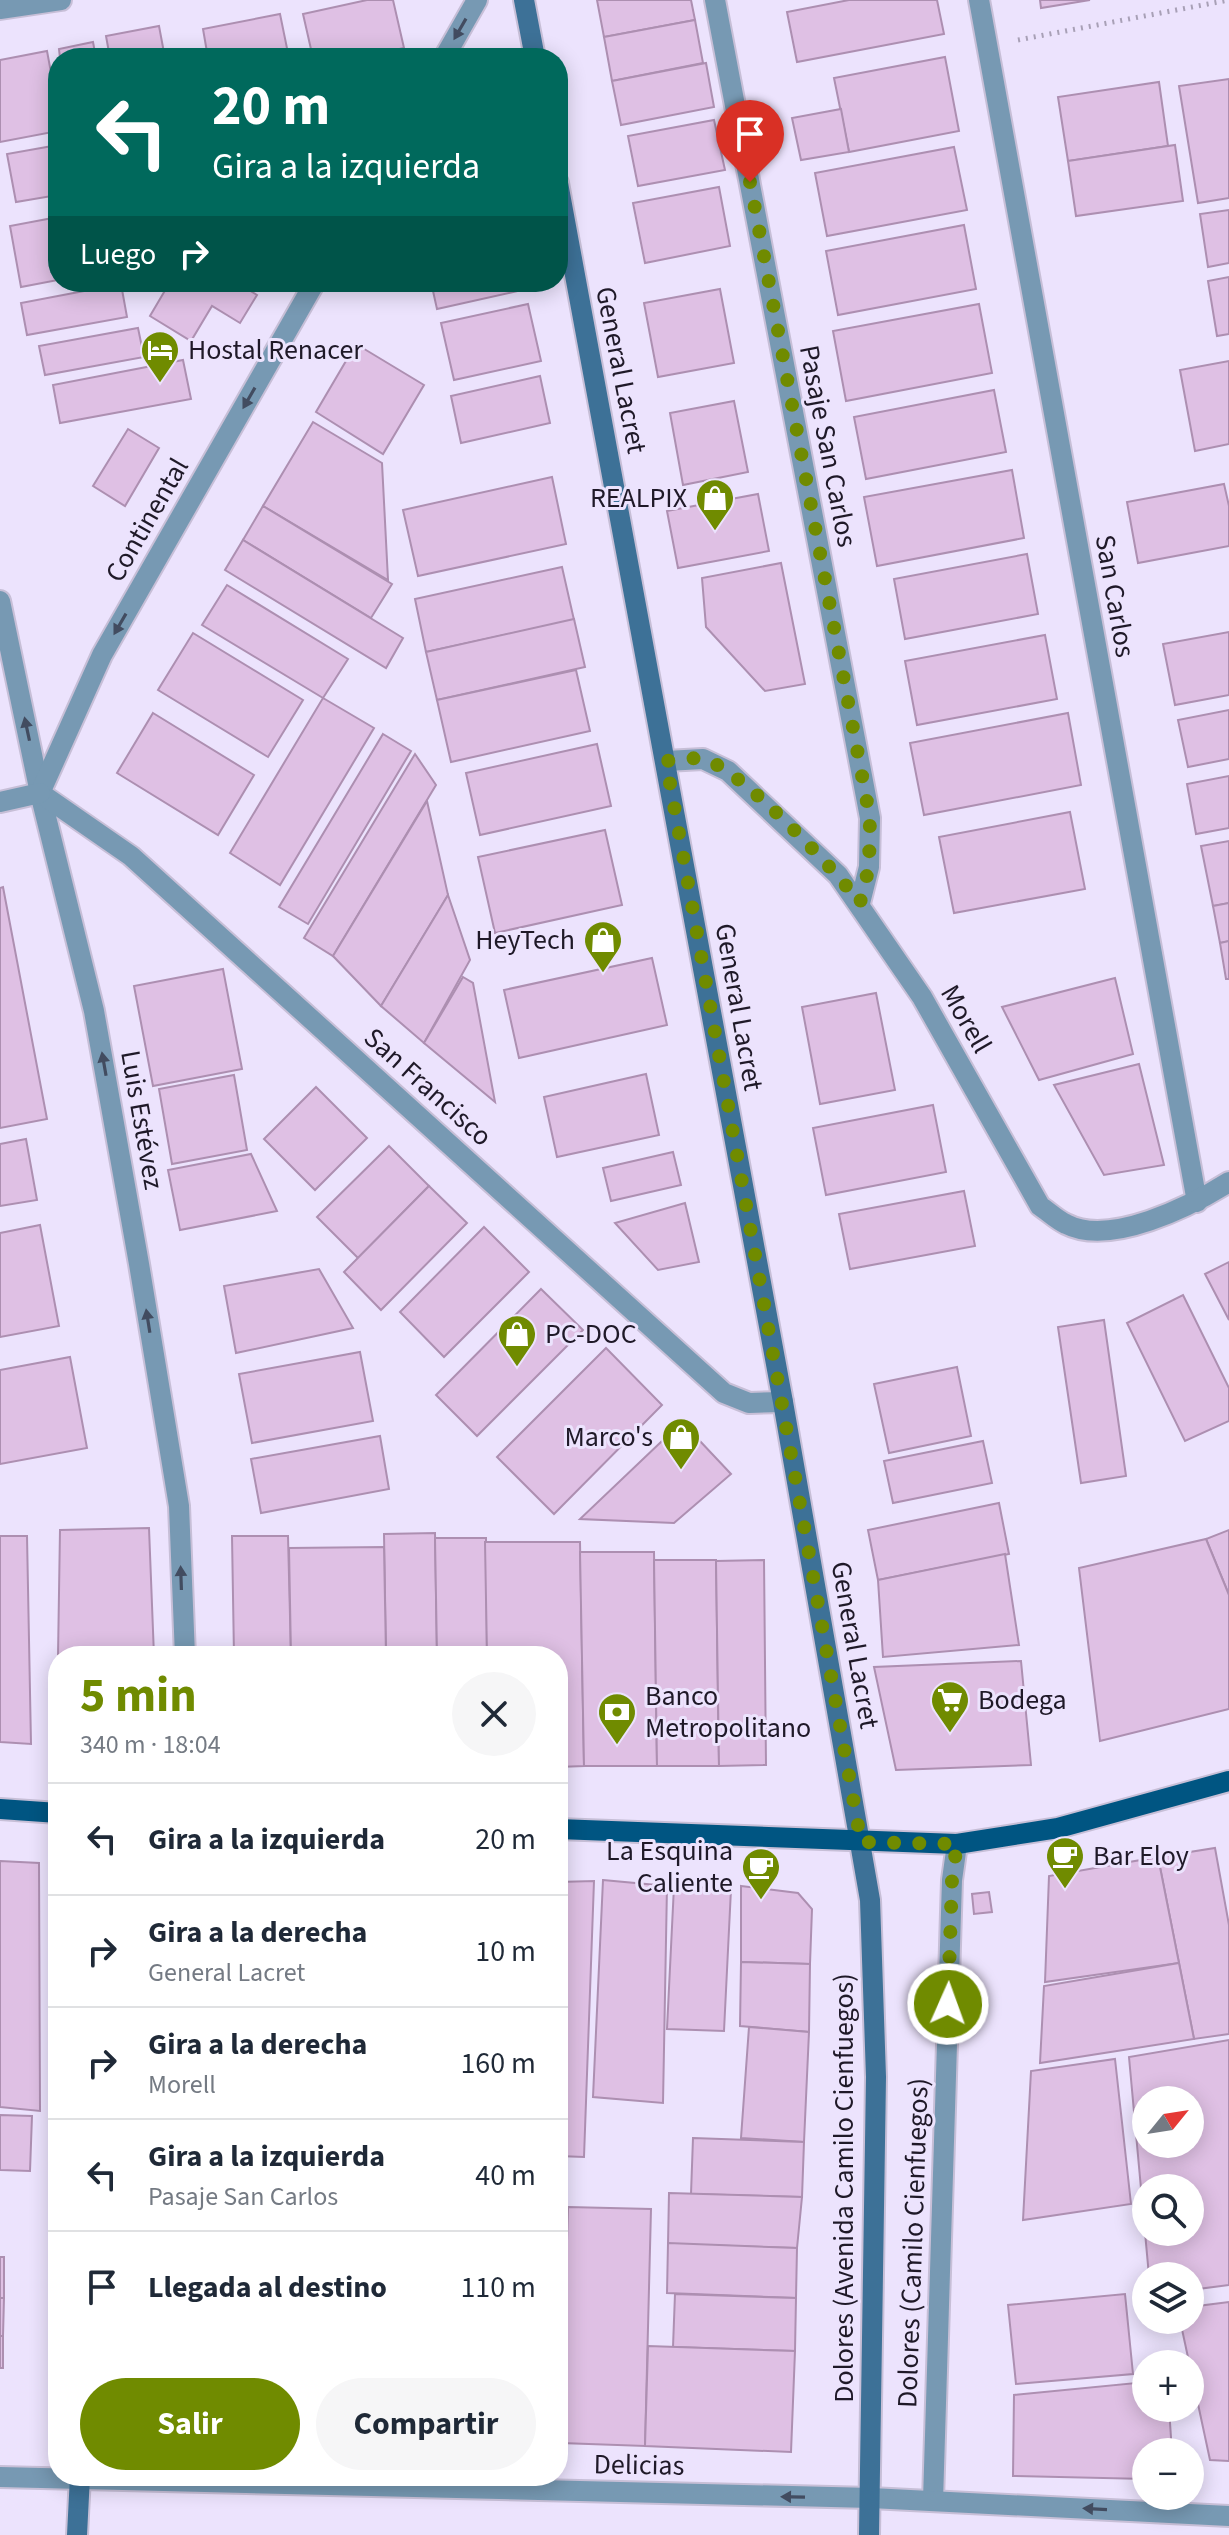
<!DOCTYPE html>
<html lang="es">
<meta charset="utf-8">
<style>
body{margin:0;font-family:"Source Sans 3",sans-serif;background:#f6f6f7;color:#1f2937;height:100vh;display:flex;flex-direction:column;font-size:30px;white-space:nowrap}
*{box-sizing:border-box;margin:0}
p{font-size:26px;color:#747a83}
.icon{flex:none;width:44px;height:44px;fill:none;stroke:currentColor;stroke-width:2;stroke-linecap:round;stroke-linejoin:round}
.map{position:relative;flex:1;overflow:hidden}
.panel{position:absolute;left:48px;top:1646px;width:520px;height:840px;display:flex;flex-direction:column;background:#fff;border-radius:32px;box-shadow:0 4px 20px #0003}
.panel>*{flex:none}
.top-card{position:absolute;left:48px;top:48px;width:520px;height:244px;border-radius:32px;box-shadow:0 4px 20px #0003;background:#00695c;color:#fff;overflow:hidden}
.needle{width:52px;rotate:60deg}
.controls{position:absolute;left:1132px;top:2086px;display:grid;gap:16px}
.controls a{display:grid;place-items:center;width:72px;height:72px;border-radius:50%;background:#fff;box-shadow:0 4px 20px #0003;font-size:40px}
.pin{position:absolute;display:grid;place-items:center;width:68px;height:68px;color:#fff;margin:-82px -34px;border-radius:50% 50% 50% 0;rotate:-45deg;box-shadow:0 0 8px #0007}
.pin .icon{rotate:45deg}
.me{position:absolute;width:88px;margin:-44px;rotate:2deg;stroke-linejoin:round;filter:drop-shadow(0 0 6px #0008)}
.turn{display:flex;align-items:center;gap:28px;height:168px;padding:0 32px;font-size:36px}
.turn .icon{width:104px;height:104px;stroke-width:2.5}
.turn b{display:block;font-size:56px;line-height:68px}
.then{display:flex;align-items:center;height:76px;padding:0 32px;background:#0003;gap:16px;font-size:30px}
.round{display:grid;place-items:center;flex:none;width:84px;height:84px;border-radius:42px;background:#f6f6f7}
.head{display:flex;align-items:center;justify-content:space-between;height:136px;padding:0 32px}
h1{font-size:48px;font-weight:700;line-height:60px;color:#708b00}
.action{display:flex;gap:16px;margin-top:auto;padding:16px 32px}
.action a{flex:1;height:92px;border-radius:48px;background:#708b00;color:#fff;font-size:32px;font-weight:700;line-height:92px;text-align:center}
.action a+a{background:#f6f6f7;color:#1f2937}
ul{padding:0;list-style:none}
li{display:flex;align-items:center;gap:24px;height:112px;padding:0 32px;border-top:2px solid #e0e1e3}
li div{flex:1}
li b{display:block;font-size:30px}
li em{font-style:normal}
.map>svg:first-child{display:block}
</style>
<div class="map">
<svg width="1229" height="2535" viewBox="0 0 1229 2535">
<rect width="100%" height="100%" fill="#ece3fd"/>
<!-- building -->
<g fill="#dfc0e4" stroke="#ad8fb1" stroke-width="2" fill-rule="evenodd">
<path d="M367,0H393L404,48L358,58H313L303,14Z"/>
<path d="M597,0H691L695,20L604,37Z"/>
<path d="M849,0H937L944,34L797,62L787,12Z"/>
<path d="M1040,0H1090L1041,8Z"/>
<path d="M280,14L289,58H208L203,29Z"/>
<path d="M695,20L703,63L612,81L604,37Z"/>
<path d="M159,26L165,58H110L106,36Z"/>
<path d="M93,42L96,58H60L59,49Z"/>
<path d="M47,51L58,110V131L0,142V60Z"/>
<path d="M945,57L959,131L849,152L834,78Z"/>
<path d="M706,63L714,107L621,125L612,81Z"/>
<path d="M1229,79V198L1198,203L1179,86Z"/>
<path d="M1159,82L1168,146L1068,161L1058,97Z"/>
<path d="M841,109L849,152L801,160L792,118Z"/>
<path d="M714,120L725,170L638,186L628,136Z"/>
<path d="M58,145V195L16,202L7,154Z"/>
<path d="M1175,145L1183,201L1076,216L1068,161Z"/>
<path d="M954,147L967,210L827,236L815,173Z"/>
<path d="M719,187L730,246L645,263L633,203Z"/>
<path d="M1229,210V263L1208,267L1200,214Z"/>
<path d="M58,217V280L21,287L10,226Z"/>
<path d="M964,225L976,289L838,315L826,251Z"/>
<path d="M1229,277V334L1217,336L1208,281Z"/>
<path d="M170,282H236L257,295L240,323L212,306L191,341L150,316Z"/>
<path d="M431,282H520L522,290L437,309Z"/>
<path d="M121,284L127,317L27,335L21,303Z"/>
<path d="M720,289L734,363L658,377L644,303Z"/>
<path d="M528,304L541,361L454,380L441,323Z"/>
<path d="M979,304L992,373L846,401L833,331Z"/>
<path d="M138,328L144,357L45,375L39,346Z"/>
<path d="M356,344L424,385L383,454L316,412Z"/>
<path d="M183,360L191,399L60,423L53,385Z"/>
<path d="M1229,361V444L1195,451L1180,370Z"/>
<path d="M540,376L550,423L461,443L451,396Z"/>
<path d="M994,390L1006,452L866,479L854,417Z"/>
<path d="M734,401L748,472L683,485L670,413Z"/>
<path d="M313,422L382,463L388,580L263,506Z"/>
<path d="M128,429L159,448L125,506L93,486Z"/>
<path d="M1012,470L1024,538L877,566L864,497Z"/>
<path d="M552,477L566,544L418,576L403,510Z"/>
<path d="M1224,484L1229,506V546L1138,563L1127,502Z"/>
<path d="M758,494L769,551L678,568L667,511Z"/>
<path d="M263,506L392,584L371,618L243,540Z"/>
<path d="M243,540L403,638L386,668L225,570Z"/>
<path d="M1027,554L1038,614L905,639L894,579Z"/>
<path d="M781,563L805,684L765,691L706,627L702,578Z"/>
<path d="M562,567L574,620L426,652L415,599Z"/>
<path d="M227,585L348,659L323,698L202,625Z"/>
<path d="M574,619L585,667L437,700L426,652Z"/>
<path d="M1229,632V695L1175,705L1163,644Z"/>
<path d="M193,633L303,700L268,757L158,690Z"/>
<path d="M1045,635L1057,699L917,725L905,661Z"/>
<path d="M576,670L590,731L451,762L437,700Z"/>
<path d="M323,698L374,728L280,885L230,853Z"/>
<path d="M1229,710V759L1188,767L1178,720Z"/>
<path d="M153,713L254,775L218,835L117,773Z"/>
<path d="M1068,713L1081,785L924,815L910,743Z"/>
<path d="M383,734L411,751L308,924L279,907Z"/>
<path d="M597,744L611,806L480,835L466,773Z"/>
<path d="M415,754L436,785L333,956L304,938Z"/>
<path d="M1229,776V828L1196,834L1187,784Z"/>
<path d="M427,801L448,895L381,1006L333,956Z"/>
<path d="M1070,812L1085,889L954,913L939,837Z"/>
<path d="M605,830L622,905L495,933L478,857Z"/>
<path d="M1229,841V903L1213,906L1201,846Z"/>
<path d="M3,887L47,1119L0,1128V888Z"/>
<path d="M448,895L470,960L424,1043L381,1006Z"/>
<path d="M1229,903V941L1220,943L1213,906Z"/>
<path d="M1229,941V979H1226L1220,943Z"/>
<path d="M652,958L667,1025L519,1058L504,990Z"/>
<path d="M223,969L242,1069L153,1086L134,986Z"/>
<path d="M463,977L473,983L495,1102L424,1043Z"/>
<path d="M1115,978L1133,1054L1039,1080L1002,1007Z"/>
<path d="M876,993L895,1090L820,1104L802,1007Z"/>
<path d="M1139,1064L1164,1165L1104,1175L1054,1085Z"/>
<path d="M646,1074L659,1135L557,1157L544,1097Z"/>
<path d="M234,1075L247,1150L172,1164L159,1089Z"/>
<path d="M316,1087L367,1138L315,1190L264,1139Z"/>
<path d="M933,1105L946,1172L826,1195L813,1128Z"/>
<path d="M26,1139L37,1200L0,1206V1144Z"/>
<path d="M389,1146L429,1186L358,1258L317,1217Z"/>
<path d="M673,1152L681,1185L611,1201L603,1168Z"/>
<path d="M251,1154L277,1211L180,1230L168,1170Z"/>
<path d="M429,1186L467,1223L381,1310L344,1272Z"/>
<path d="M964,1191L975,1246L850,1269L839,1214Z"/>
<path d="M685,1203L699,1262L658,1270L615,1223Z"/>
<path d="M40,1225L59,1326L0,1337V1233Z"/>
<path d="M484,1227L529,1272L444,1357L400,1312Z"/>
<path d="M1229,1262V1320L1205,1274Z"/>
<path d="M319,1269L353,1328L236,1353L224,1286Z"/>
<path d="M541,1289L583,1330L477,1436L436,1395Z"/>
<path d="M1183,1295L1229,1388V1421L1185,1441L1127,1323Z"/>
<path d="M1104,1320L1126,1476L1081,1483L1058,1327Z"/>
<path d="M606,1348L662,1405L554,1514L497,1457Z"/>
<path d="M360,1352L373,1421L252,1443L239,1374Z"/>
<path d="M70,1357L87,1448L0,1464V1370Z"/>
<path d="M957,1367L971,1436L889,1453L874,1384Z"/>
<path d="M682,1422L731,1474L674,1523L580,1519Z"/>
<path d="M380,1436L389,1489L261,1513L251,1459Z"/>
<path d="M983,1441L992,1483L893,1503L884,1461Z"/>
<path d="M999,1503L1009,1554L878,1580L868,1530Z"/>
<path d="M149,1528L154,1656H58L60,1530Z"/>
<path d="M1229,1530V1595L1206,1539Z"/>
<path d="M435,1533L437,1656H386L384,1534Z"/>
<path d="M0,1536H27L31,1744L0,1742Z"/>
<path d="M232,1536H288L291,1656H234Z"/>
<path d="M435,1538H486L487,1656H437Z"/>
<path d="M1206,1539L1229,1595V1709L1100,1741L1079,1568Z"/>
<path d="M485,1542H580L584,1766L558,1767V1656H487Z"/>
<path d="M384,1547L386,1656H291L289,1548Z"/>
<path d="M580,1552H654L657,1766H584Z"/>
<path d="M1005,1554L1019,1645L883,1657L878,1580Z"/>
<path d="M654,1560H716L719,1766H657Z"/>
<path d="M764,1560L766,1765L719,1766L716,1561Z"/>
<path d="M1021,1661L1031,1765L896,1770L874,1667Z"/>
<path d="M1215,1848L1229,1925V2034L1194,2039L1158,1857Z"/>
<path d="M1158,1857L1179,1963L1045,1982L1049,1876Z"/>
<path d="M0,1861L39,1863L40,2111L0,2107Z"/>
<path d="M603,1880L667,1886L663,2103L593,2097Z"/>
<path d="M594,1881L584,2157L558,2156V1882Z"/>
<path d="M674,1886L731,1889L724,2031L667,2029Z"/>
<path d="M741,1886L798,1893L812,1909L810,1964L741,1962Z"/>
<path d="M989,1892L992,1912L974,1914L972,1894Z"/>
<path d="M741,1962L810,1964L809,2032L740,2026Z"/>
<path d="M1179,1963L1194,2039L1040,2063L1044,1986Z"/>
<path d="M749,2027L809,2032L804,2142L741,2138Z"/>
<path d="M1229,2040V2285L1190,2290V2276H1149L1129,2057ZM1146,2100H1190V2144H1146ZM1146,2188H1190V2232H1146Z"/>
<path d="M1115,2059L1131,2204L1023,2220L1031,2071Z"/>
<path d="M0,2115L32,2116L30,2171L0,2170Z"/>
<path d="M693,2138L804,2142L802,2197L691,2194Z"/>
<path d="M669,2193L802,2197L797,2248L668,2244Z"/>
<path d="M568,2207L651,2209L645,2446L561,2443Z"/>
<path d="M668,2243L797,2248L796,2298L667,2293Z"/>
<rect x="0" y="2257" width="4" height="41"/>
<path d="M675,2294L796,2298L795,2351L673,2347Z"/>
<path d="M1125,2294L1133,2374L1016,2384L1008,2305Z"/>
<path d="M0,2298H4L3,2336H0Z"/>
<path d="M1229,2302V2461L1210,2460L1180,2320H1190V2307Z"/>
<rect x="0" y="2336" width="3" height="32"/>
<path d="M648,2346L795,2351L791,2452L645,2446Z"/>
<path d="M1146,2382V2408H1169L1172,2452H1146V2479L1013,2476L1014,2395Z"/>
</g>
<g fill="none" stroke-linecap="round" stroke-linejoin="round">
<defs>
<g id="lane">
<path d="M715,0L870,818L869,867L860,903"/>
<path d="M933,2501L952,1880L957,1844"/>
</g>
<g id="street">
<path d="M979,0L1197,1202"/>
<path d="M0,9L61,0"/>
<path d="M444,58L477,0"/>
<path d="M0,601L40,793L94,1011L139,1264L179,1506L185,1656"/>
<path d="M666,761L703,759L728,771L838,875L922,997L1040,1206C1049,1212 1057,1220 1066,1224C1110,1247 1191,1206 1229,1182"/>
<path d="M40,793L131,856L724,1393L749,1403L783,1402"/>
<path d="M40,793L102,655L315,282"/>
<path d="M0,802L40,793"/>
<path d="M0,2477L871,2498L1229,2516"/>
</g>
<g id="secondary">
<path d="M524,0L535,58"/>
<path d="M558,183L783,1402L870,1900L876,2077L869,2535"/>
<path d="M77,2535L80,2476"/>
</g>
<g id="primary">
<path d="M0,1809L58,1813"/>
<path d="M558,1829L957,1844L1058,1828L1229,1781"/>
</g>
</defs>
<!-- lane casing -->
<use href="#lane" stroke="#c7bfd7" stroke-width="24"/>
<!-- street casing -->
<use href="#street" stroke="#c7bfd7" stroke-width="24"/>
<!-- secondary casing -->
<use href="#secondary" stroke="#c7bfd7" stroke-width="24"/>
<!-- primary casing -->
<use href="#primary" stroke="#c7bfd7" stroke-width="24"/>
<!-- path -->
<path stroke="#a8a0b6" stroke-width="5" stroke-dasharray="2 6" stroke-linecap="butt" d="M1018,40L1229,0"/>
<!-- lane -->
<use href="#lane" stroke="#7799b3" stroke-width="20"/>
<!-- street -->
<use href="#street" stroke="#7799b3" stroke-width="20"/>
<!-- secondary -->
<use href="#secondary" stroke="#3d7197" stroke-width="20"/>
<!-- primary -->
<use href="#primary" stroke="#005582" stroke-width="20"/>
</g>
<!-- one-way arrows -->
<defs><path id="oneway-solid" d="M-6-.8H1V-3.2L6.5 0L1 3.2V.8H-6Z" transform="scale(2)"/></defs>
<g fill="#424c60">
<use href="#oneway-solid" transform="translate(460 29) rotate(120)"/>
<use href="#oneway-solid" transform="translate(249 398) rotate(120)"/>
<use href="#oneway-solid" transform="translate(120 624) rotate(120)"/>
<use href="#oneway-solid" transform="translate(27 729) rotate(-102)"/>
<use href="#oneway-solid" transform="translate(104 1064) rotate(-100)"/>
<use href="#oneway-solid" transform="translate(148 1321) rotate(-99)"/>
<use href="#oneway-solid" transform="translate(181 1578) rotate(-92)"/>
<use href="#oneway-solid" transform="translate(793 2497) rotate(-179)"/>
<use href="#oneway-solid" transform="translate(1095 2509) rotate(-177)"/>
</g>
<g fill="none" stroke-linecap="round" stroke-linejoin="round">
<!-- route -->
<path stroke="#708b00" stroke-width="14" stroke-dasharray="0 25.2" d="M750,182L870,818L869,867L860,903C836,871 739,767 703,759C692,757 677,760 666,761L861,1842L957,1844L952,1880L948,2004"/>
</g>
<!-- icons -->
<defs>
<symbol id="hotel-pin" viewBox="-11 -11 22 30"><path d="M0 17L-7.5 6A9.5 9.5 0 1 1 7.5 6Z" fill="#708b00" stroke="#ece3fd"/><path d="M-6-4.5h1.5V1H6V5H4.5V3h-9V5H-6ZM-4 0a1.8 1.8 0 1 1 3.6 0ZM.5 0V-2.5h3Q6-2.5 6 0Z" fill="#fff"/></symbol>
<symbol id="shop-pin" viewBox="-11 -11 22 30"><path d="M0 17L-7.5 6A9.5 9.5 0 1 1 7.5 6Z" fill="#708b00" stroke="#ece3fd"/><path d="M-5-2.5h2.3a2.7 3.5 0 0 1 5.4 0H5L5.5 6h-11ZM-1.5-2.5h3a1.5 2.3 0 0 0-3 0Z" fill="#fff"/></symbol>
<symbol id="supermarket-pin" viewBox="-11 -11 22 30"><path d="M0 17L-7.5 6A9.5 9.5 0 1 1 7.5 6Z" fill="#708b00" stroke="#ece3fd"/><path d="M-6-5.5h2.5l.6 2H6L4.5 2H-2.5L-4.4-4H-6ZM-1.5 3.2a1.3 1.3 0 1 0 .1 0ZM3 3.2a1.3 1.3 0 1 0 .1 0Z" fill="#fff"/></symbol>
<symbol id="bank-pin" viewBox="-11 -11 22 30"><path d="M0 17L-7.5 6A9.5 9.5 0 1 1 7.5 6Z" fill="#708b00" stroke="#ece3fd"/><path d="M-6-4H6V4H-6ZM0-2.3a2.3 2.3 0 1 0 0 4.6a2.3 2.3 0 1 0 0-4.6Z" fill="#fff"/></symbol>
<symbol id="cafe-pin" viewBox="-11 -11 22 30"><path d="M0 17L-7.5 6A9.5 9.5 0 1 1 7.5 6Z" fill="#708b00" stroke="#ece3fd"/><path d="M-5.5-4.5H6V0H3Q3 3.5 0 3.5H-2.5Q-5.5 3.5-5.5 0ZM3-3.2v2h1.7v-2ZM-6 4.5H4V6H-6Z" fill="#fff"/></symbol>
</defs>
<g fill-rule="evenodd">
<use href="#hotel-pin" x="138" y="328" width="44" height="60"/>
<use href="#shop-pin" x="693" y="476" width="44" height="60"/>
<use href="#shop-pin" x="581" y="918" width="44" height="60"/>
<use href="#shop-pin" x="495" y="1312" width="44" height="60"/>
<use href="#shop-pin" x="659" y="1415" width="44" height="60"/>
<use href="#supermarket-pin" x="928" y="1678" width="44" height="60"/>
<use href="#bank-pin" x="595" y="1690" width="44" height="60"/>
<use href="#cafe-pin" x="1043" y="1834" width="44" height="60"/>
<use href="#cafe-pin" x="739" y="1845" width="44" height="60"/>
</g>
<g text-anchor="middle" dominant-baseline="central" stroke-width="6" stroke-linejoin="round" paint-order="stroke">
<!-- poi labels -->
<g font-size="28" fill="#1f1928" stroke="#ece3fd" text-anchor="start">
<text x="188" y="350">Hostal Renacer</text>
<text x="687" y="498" text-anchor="end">REALPIX</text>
<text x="575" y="940" text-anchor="end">HeyTech</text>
<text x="545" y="1334">PC-DOC</text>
<text x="653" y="1437" text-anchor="end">Marco's</text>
<text x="645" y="1696">Banco<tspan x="645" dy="32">Metropolitano</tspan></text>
<text x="978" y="1700">Bodega</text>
<text x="733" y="1851" text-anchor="end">La Esquina<tspan x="733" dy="32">Caliente</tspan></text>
<text x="1093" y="1856">Bar Eloy</text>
</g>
<!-- street labels -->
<g font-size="28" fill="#1f1928" stroke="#ece3fd">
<text transform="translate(621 370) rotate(79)">General Lacret</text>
<text transform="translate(828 446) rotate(79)">Pasaje San Carlos</text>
<text transform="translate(147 520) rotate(-60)">Continental</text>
<text transform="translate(1115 596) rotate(80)">San Carlos</text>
<text transform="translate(739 1007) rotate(80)">General Lacret</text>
<text transform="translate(966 1019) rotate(60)">Morell</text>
<text transform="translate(428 1087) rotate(42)">San Francisco</text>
<text transform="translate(142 1120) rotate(80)">Luis Estévez</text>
<text transform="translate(855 1645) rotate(80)">General Lacret</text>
<text transform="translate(844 2188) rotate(-90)">Dolores (Avenida Camilo Cienfuegos)</text>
<text transform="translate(913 2243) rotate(-88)">Dolores (Camilo Cienfuegos)</text>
<text transform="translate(639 2465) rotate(1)">Delicias</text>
</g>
</g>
</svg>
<div class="controls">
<a><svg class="needle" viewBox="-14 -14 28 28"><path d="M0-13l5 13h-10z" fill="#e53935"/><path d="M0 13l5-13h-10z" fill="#747a83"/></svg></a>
<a><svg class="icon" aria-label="search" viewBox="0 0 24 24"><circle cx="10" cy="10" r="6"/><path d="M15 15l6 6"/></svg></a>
<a><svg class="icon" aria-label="layers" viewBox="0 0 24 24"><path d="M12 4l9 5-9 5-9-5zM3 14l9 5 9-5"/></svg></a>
<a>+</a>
<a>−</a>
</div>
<div class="pin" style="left:750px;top:182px;background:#d93025"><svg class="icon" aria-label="arrive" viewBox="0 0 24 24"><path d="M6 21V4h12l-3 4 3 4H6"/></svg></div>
<svg class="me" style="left:948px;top:2004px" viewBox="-20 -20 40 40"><circle r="17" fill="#708b00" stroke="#fff" stroke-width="3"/><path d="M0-11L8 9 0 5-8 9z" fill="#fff"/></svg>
<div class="top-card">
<div class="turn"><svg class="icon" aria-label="left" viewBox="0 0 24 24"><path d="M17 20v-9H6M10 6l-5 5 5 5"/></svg><div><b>20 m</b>Gira a la izquierda</div></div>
<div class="then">Luego<svg class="icon" aria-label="right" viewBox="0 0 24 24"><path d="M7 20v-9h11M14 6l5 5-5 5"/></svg></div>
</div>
<section class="panel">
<div class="head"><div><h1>5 min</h1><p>340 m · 18:04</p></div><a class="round"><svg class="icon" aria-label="close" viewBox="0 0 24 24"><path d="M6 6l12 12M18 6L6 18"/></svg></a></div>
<ul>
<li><svg class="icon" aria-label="left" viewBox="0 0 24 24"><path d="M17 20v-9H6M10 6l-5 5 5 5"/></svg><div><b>Gira a la izquierda</b></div><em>20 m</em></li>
<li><svg class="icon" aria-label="right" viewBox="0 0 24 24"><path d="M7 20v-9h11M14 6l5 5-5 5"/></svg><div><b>Gira a la derecha</b><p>General Lacret</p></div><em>10 m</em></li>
<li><svg class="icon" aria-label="right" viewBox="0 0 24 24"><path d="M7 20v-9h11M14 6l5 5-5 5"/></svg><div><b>Gira a la derecha</b><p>Morell</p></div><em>160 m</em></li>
<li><svg class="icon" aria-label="left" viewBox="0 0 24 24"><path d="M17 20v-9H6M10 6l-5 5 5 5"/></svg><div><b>Gira a la izquierda</b><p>Pasaje San Carlos</p></div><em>40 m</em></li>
<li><svg class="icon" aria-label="arrive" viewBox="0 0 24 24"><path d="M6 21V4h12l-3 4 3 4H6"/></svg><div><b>Llegada al destino</b></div><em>110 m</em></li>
</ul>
<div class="action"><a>Salir</a><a>Compartir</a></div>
</section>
</div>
